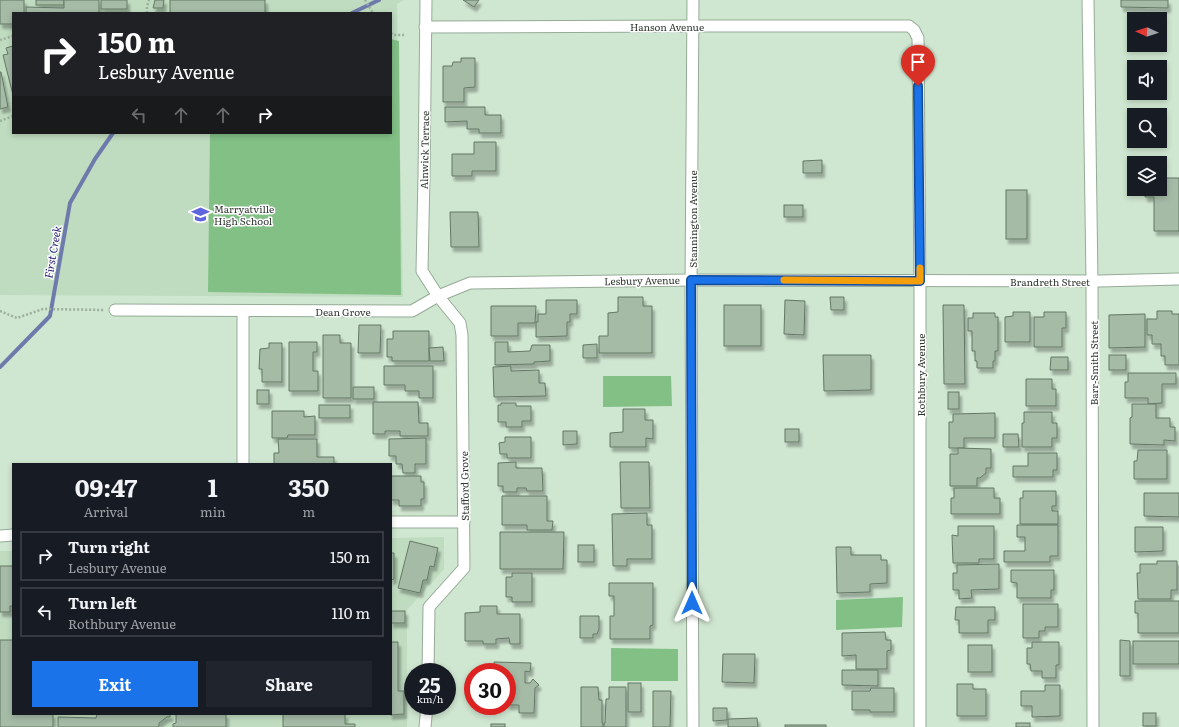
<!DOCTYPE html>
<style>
body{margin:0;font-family:Literata,serif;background:#20242c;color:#f1f3f6;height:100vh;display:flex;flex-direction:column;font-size:15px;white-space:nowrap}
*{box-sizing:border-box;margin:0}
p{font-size:13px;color:#9ea1a6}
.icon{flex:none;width:22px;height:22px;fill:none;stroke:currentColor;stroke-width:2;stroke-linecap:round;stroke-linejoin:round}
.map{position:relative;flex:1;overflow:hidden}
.side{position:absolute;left:12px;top:463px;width:380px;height:252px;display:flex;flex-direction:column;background:#171b24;border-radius:0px;box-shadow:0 2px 6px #0003}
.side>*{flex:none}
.banner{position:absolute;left:12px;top:12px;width:380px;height:122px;border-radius:0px;box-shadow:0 2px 6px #0003;background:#202124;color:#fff;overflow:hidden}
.needle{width:26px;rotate:273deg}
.tools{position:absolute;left:1127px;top:12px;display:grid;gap:8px}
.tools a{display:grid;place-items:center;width:40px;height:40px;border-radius:0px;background:#171b24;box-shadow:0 2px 6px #0003;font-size:20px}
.speed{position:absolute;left:404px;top:663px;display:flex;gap:8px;font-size:20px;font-weight:700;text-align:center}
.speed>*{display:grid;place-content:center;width:52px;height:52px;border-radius:50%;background:#171b24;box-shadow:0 2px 6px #0003;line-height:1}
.speed small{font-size:10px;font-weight:400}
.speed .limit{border:6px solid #d22;background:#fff;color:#111}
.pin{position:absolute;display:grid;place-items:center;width:34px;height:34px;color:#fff;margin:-41px -17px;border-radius:50% 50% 50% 0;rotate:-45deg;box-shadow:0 0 4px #0007}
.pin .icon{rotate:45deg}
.me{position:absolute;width:44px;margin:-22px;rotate:0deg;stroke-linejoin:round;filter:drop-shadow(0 0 3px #0008)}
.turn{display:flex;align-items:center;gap:14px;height:84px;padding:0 20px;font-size:18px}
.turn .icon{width:52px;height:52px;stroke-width:2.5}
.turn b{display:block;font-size:28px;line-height:34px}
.lanes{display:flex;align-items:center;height:38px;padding:0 20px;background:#0003;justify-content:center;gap:20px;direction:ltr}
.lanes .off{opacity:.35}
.eta{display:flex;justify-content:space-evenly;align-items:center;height:68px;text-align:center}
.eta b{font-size:24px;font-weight:700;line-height:28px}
.cta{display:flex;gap:8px;margin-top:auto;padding:8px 20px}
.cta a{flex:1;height:46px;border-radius:0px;background:#1a73e8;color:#fff;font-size:16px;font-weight:700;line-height:46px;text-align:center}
.cta a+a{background:#20242c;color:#f1f3f6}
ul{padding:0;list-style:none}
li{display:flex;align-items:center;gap:12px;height:50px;margin:0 8px 6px;padding:0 12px;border:2px solid #363941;border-radius:0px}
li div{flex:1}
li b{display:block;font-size:15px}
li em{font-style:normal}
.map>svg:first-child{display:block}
</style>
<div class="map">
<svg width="1179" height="727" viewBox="0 0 1179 727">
<defs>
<filter id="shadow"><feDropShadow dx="2.5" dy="4.5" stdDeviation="1" flood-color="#0004"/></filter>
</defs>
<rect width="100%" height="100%" fill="#cfe6d0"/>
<!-- built -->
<g fill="#bfdcc0" fill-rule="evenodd">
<path d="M0,0H404L397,4L403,297L0,295ZM13,13H391V133H13Z"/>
<path d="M444,537V569L407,610V727H0V551H13V714H391V538Z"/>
</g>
<!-- green -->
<g fill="#82c086">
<path d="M391,39L399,41L401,295L208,292L210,133H391Z"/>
<path d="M603,376H671L672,406L603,407Z"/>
<path d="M903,597L902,627L836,630V600Z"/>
<path d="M611,648L678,649V681H611Z"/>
</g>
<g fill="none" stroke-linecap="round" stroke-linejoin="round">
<!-- stream -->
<g stroke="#6f7aac" stroke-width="4">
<path d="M352,13L379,0"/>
<path d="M0,367L50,316L70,203L95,159L113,133"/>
</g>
</g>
<!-- building -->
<g fill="#a5bba6" stroke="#647865" filter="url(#shadow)">
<path d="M0,0H24V13H13V24H0Z"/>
<rect x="36" y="0" width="28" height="5"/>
<path d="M64,0H99V12L97,13H26V7L64,8Z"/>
<rect x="101" y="0" width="26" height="9"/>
<path d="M155,0H164L163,8H153Z"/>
<rect x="170" y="0" width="95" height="13"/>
<path d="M463,0H479L474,7Z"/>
<path d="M1121,0H1168V8L1121,7Z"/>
<path d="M13,46V95L3,55L8,54L6,48Z"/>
<path d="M461,58H475V87L464,88V102H443V66H452L453,62H461Z"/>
<path d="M0,72H1L8,107L0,109Z"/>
<path d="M445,107H485V115H501V133H479V129H467V121L445,122Z"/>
<path d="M474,142H496V171H472V176H452V154H474Z"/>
<path d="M822,160V173H803V161Z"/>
<path d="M1160,178H1179V231H1154V197H1145V189H1160Z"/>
<rect x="1006" y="190" width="21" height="49"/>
<rect x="784" y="205" width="19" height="12"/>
<path d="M450,212H478L479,247H451Z"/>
<path d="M618,297H643V306H652V353H599V336H608V313L618,312Z"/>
<path d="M830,297H844V310H831Z"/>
<path d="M546,300H577V314H570V322H567V336L536,337V322H538V314H546Z"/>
<path d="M785,300L805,301L804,335L784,334Z"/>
<rect x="724" y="305" width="37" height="41"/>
<path d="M943,305H964L965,384H944Z"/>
<path d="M491,306H536L535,323H518V336H491Z"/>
<path d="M1157,311H1172V314H1179V365H1165V356H1161V344H1152V335H1147V319H1157Z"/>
<path d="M1013,312H1030V342H1005V317L1013,316Z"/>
<path d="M1044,312H1066V328H1062V347H1034V317H1044Z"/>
<path d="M973,313H995V317H998V351H995V361H993V368H977V361H975V351H972V331H968V318H973Z"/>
<path d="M1145,314V347L1109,348V315Z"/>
<path d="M359,325H381L380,353H358Z"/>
<path d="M393,331H429V361H392V357H387V339H393Z"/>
<path d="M323,335H340V343H351V398H323Z"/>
<path d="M289,342H317V352H313V371H318V391H289Z"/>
<path d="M495,342H508V352L530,351L532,345H550V361L534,362V364L495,365Z"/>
<path d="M269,343H282V382H262V369H259L260,349L269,348Z"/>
<path d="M597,344V358H583V345Z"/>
<path d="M443,347L444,361H430L429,348Z"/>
<path d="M823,355H871V390L824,391Z"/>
<rect x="1109" y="355" width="17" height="15"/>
<path d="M1051,357H1068V370H1050Z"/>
<path d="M384,366H433V398H419V391H405V385H384Z"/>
<path d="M511,366V371L539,370V383H545L546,396L494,397L493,367Z"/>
<path d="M1128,373H1176V384H1162V403L1148,404V398H1125V382H1128Z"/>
<path d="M1026,379H1052V389H1056V406H1026Z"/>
<rect x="353" y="387" width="21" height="12"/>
<rect x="257" y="390" width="12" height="14"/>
<rect x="948" y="392" width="11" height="17"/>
<path d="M373,402H418L419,423H428V436H400V431H385V434H373Z"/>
<path d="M501,403H516V406H531V421H522V427H506V422H498V405H501Z"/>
<path d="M1132,404H1156V418H1170V427H1175V441L1164,440V445L1130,444V418L1132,417Z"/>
<rect x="319" y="405" width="31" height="13"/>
<path d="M623,409H645V420H653V439L646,438V447H610V433L623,432Z"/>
<path d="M272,411H304V417L315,416V435H288L287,438H272Z"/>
<path d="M1024,412H1052V423H1057V438H1052V447H1022V423H1024Z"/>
<path d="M995,413V438H964V448H949V422H953V414Z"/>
<rect x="785" y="429" width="14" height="13"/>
<path d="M563,431H577V444L563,445Z"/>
<path d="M1003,434H1018L1019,447H1003Z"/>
<path d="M505,437H531V458H507V454H500L499,443L505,442Z"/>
<path d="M426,438V464H415V473H403L402,464H396V456H389V439Z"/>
<path d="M278,439H317V457H334V464H274V453H279Z"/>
<path d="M958,448L991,449V468H986V473L980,478H977V486H950V454H958Z"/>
<path d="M1138,450H1167V479H1134V461H1137Z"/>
<path d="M1028,453H1057V470H1053V477H1013V466H1028Z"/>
<path d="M516,462V468H542L543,491H527L526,488H517V492H503V486H498V463Z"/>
<path d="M620,462H649L650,508H621Z"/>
<path d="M391,476H421V482H424V499H421V506H399V500H391Z"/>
<path d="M954,488H994V498H1000V514H951V498H954Z"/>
<path d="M1023,491H1056V506H1052V511H1058V524H1020V498H1023Z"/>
<path d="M1144,493H1179V517L1144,516Z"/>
<path d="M502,496H547V521H553L552,530H527V525H502Z"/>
<path d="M647,513V525H652V559H627V566H613L612,514Z"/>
<path d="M1017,525H1058V556H1050V562H1004V551H1025V537H1017Z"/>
<path d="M958,526H994V559H979V563H953L952,535L958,536Z"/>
<path d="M1135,527H1163V551L1135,552Z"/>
<path d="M500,532H564L563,569H500Z"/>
<path d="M410,541L438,548L434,567L430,566L427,580H423L420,593L398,588Z"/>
<rect x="578" y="545" width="16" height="17"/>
<path d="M836,547H851V555H881V560H887V583L870,584V592L837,593Z"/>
<path d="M391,553H394V579L391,580Z"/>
<path d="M1157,561H1177V590H1171V599H1138L1137,573H1140V564H1157Z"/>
<path d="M999,564V589L971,590L972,598L959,599V590H953V573H957V565Z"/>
<path d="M0,566H13V606H10V612H0Z"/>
<path d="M1011,570H1054V590H1051V598H1017V583L1011,582Z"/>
<path d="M512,573H532V602H512V597H506V577H512Z"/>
<path d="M609,583H653V625L650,626V639H610V616H614V596H609Z"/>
<path d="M1135,601H1179V633H1138V613H1135Z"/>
<path d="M1023,604H1058V627H1045V631H1039V638H1023Z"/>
<path d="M480,606H497V614H520V644H510L509,638L496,639V644H483V641H465V613L480,612Z"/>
<path d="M956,607H995V620H988V633H959V620H955Z"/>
<rect x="391" y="611" width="14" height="12"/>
<path d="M580,616H599V629L597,634H593V638H580Z"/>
<path d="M885,632L886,640H891V650L887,651V669H856V655L842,656V633Z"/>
<path d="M0,640H13V714H53V727H0Z"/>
<path d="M1120,640L1130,641V676H1120Z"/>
<rect x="1133" y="641" width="46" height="23"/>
<path d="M391,642H398V691H404V714L390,715Z"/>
<path d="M1032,642H1059V665H1056V678H1042V671H1031L1030,664H1027V648H1032Z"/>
<rect x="968" y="645" width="24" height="27"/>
<path d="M723,654H755L754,683L722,682Z"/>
<path d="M494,662L531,663L530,672L525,671V683H530L533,679L539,685L535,688L534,713H519V705H507V672H494Z"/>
<path d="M842,670H878V686L842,685Z"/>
<rect x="628" y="683" width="13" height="29"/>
<path d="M957,684H973V689H986V716H957Z"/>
<path d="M1045,685H1060V716L1032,717V706H1021V691H1045Z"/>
<path d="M581,687H598L599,700H602V723H603V727H581Z"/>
<path d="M609,687H626V727H604V723H605L606,699H609Z"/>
<path d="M871,688H894V712H870V710H852V691H870Z"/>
<path d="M653,691H671L670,727H653Z"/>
<path d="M713,708H727V720L713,721Z"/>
<rect x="1143" y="713" width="13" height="13"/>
<path d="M97,714H170V717H167L159,723V727H58V717L96,718Z"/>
<path d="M176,714H226V727H173V724L176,723Z"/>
<path d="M283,714H345V724H355V727H283Z"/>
<path d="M757,718L758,727H728V719Z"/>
<rect x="1016" y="723" width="14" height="4"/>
<rect x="491" y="724" width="14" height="3"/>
<rect x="785" y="725" width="41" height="2"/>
</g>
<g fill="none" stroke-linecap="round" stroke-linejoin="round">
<defs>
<g id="street">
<path d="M426,0L424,175L422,271L438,296L460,323L462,335L464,568L429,607L428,672"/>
<path d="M1088,0L1092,281L1093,727"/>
<path d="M425,27L693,26H909L914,30L918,38L920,293V727"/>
<path d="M115,310L412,311L438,296L470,283L691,280L1099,281L1179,279"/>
<path d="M243,311V464"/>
<path d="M391,522H464"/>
<path d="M0,536L13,535"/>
<path d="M425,727L427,706"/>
<path d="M693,727L691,289L693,0"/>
</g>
</defs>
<!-- street casing -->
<use href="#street" stroke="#95ab96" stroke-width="13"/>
<!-- path -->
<g stroke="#9caf9d" stroke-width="2.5" stroke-dasharray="2 2" stroke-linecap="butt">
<path d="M365,0L373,13"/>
<path d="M147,13V6L149,0"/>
<path d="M391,33L393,35H404"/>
<path d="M0,40L13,36"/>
<path d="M0,121L13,116"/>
<path d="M0,311L17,318L43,309L104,310"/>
</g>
<!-- street -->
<use href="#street" stroke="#fff" stroke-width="11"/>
</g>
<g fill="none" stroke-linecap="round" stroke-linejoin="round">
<defs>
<path id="route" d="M692,603L691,280L920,281L918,86"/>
</defs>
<!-- route casing -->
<use href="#route" stroke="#114b97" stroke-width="10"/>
<!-- route -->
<use href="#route" stroke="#1a73e8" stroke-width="7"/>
<!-- slow -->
<path stroke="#f59e0b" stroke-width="7" d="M784,280L920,281V268"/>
</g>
<!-- icons -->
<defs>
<symbol id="school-bare" viewBox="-9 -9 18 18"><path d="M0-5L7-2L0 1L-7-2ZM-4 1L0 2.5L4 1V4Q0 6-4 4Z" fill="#5f65dd" stroke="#fff" stroke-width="2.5" paint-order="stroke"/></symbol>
</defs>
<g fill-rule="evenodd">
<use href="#school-bare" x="188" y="202" width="25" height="25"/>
</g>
<g text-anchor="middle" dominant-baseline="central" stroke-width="3" stroke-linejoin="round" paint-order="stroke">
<!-- street labels -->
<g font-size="10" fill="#2f382f" stroke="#fff">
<text x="667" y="26">Hanson Avenue</text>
<text transform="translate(424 150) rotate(-89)">Alnwick Terrace</text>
<text transform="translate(692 219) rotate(-90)">Stannington Avenue</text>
<text transform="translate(642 280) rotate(-1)">Lesbury Avenue</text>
<text x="1050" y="281">Brandreth Street</text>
<text x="343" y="311">Dean Grove</text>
<text transform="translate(1093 363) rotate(-90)">Barr-Smith Street</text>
<text transform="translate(920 375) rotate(-90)">Rothbury Avenue</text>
<text transform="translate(464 486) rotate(-91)">Stafford Grove</text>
</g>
<!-- poi labels -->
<g font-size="10" fill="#2f382f" stroke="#fff" text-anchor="start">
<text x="214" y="208">Marryatville<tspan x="214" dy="12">High School</tspan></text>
</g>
<!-- water labels -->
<g font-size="11" font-style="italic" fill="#221c72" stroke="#fff">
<text transform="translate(52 252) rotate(-80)">First Creek</text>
</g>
</g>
</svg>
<div class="tools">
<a><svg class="needle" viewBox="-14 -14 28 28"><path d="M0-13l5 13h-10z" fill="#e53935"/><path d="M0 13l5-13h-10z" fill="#9ea1a6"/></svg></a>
<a><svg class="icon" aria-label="sound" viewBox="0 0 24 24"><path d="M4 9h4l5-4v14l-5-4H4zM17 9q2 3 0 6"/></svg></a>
<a><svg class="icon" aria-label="search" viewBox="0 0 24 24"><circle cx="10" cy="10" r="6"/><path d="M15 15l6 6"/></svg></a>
<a><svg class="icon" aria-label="layers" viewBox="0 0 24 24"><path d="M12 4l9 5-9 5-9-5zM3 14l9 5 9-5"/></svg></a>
</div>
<div class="speed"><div>25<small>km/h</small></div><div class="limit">30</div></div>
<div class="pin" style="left:918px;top:86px;background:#d93025"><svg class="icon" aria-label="arrive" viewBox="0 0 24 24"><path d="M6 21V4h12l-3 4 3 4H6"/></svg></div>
<svg class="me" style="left:692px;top:603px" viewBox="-20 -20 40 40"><path d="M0-17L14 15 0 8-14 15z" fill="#1a73e8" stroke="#fff" stroke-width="4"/></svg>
<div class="banner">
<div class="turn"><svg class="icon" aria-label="right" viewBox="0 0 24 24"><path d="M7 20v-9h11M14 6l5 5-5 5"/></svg><div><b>150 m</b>Lesbury Avenue</div></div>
<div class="lanes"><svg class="icon off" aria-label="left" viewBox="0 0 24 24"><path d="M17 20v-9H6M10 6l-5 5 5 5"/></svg><svg class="icon off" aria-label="ahead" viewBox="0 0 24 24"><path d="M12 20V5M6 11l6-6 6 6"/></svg><svg class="icon off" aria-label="ahead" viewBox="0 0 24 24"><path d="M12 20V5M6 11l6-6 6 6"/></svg><svg class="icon" aria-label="right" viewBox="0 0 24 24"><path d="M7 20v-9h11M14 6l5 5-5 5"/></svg></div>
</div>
<section class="side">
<div class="eta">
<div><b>09:47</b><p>Arrival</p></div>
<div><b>1</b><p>min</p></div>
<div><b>350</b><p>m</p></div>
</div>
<ul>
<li><svg class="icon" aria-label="right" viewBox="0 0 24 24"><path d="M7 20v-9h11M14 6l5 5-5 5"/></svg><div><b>Turn right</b><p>Lesbury Avenue</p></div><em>150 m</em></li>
<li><svg class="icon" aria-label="left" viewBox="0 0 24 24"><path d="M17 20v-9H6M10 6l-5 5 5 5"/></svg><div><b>Turn left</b><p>Rothbury Avenue</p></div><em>110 m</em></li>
</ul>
<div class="cta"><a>Exit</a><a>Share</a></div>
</section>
</div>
